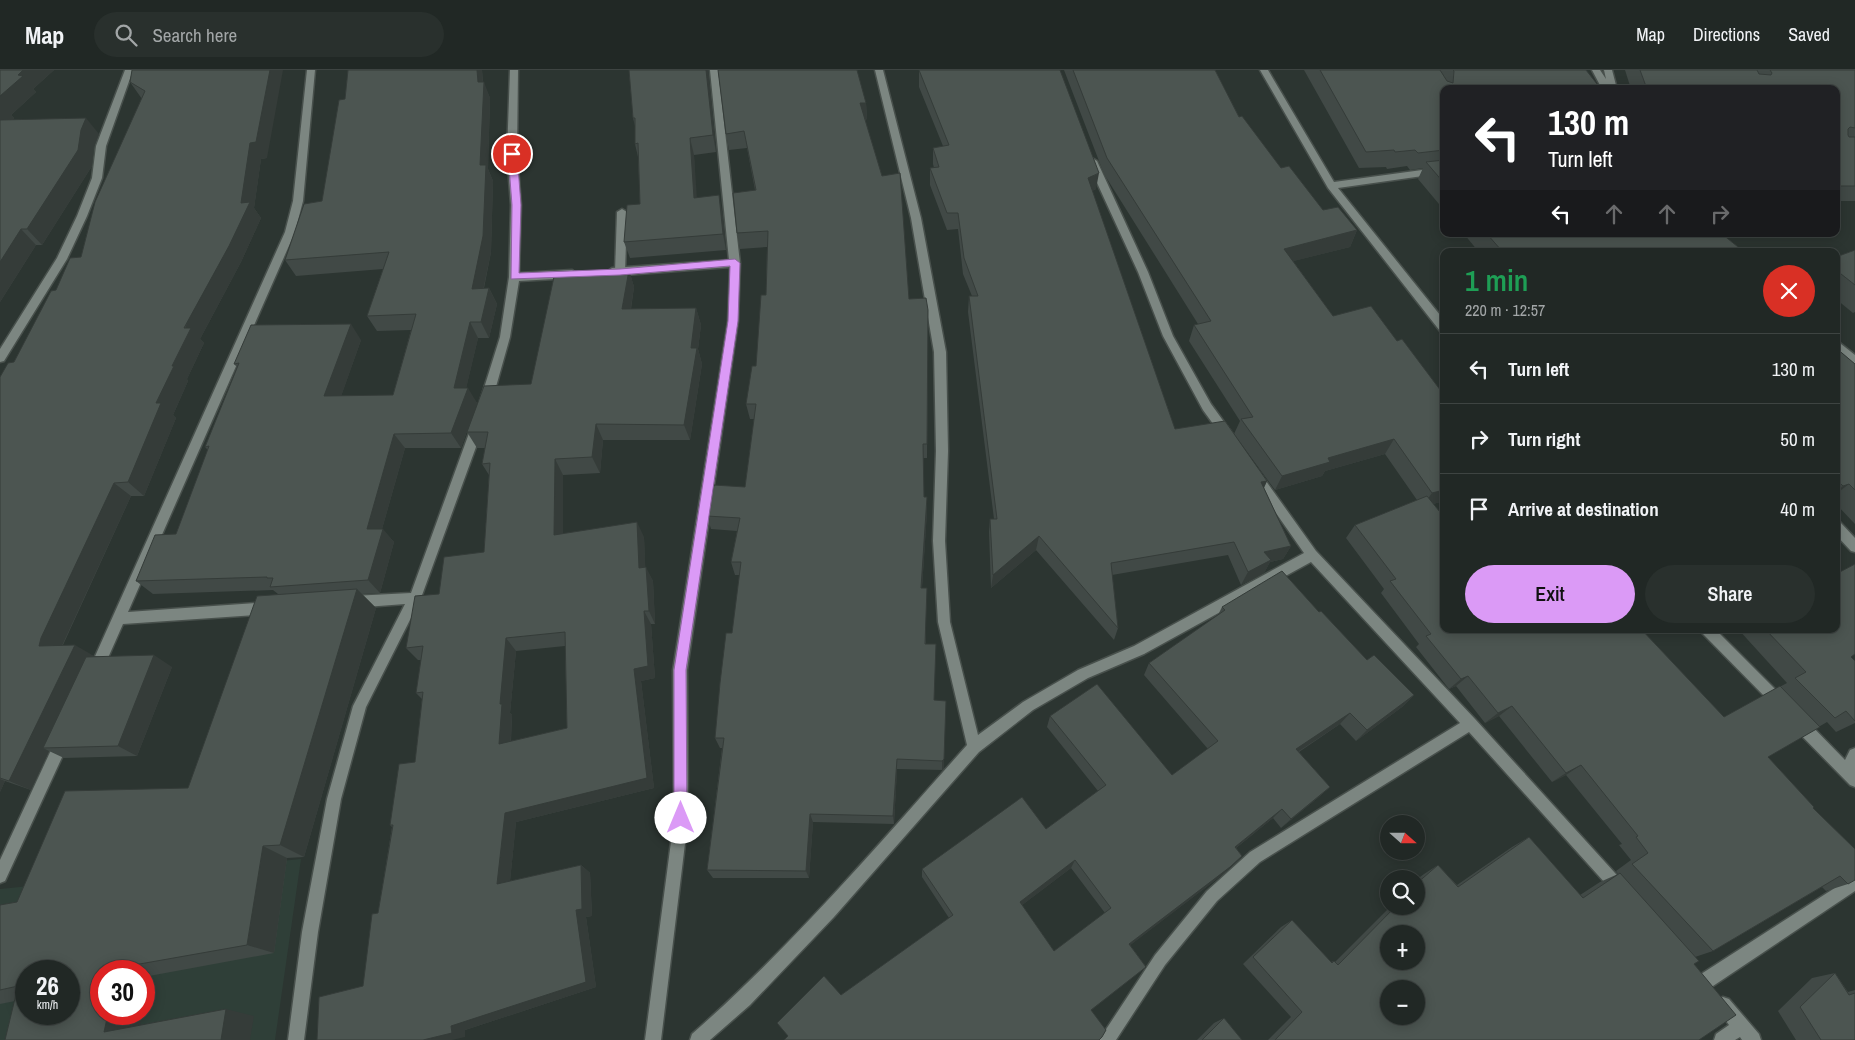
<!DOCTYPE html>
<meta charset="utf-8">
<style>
body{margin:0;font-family:"Archivo Narrow",sans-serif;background:#29302d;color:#f1f3f6;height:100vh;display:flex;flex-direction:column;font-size:19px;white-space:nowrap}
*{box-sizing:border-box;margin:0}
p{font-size:16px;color:#a2a6a7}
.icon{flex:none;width:28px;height:28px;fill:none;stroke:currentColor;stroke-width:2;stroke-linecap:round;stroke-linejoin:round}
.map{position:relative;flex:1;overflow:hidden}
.drawer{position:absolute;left:1440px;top:178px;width:400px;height:385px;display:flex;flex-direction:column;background:#212825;border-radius:10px;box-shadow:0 2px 12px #0003,0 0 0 1px #3e4442}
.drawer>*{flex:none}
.top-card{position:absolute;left:1440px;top:15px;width:400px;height:152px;border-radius:10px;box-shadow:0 2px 12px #0003,0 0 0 1px #3e4442;background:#202124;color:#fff;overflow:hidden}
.needle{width:32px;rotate:111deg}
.controls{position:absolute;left:1380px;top:745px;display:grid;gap:10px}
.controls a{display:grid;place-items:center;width:45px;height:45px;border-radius:50%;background:#212825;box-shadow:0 2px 12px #0003,0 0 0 1px #3e4442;font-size:25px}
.speed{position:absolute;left:15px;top:890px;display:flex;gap:10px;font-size:25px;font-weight:700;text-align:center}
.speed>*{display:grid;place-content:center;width:65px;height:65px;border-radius:50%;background:#212825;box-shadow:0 2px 12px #0003,0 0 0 1px #3e4442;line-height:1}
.speed small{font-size:12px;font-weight:400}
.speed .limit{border:8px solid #d22;background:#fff;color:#111}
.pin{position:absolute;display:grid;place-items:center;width:42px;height:42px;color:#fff;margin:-21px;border:2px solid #fff;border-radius:50%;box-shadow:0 1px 5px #0007}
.me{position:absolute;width:55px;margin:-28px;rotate:0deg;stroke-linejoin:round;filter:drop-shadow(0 0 4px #0008)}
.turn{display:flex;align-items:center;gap:18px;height:105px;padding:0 25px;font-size:22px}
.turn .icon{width:65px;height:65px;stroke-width:2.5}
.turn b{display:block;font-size:35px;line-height:42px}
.lanes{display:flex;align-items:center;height:48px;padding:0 25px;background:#0003;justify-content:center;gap:25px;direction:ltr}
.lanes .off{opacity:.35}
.round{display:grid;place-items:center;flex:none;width:52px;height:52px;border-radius:26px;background:#29302d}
.head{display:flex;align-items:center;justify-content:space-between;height:85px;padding:0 25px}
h1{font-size:30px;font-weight:600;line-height:38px;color:#1e9e55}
.cta{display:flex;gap:10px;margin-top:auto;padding:10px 25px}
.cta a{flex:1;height:58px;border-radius:30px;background:#db9af6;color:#111;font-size:20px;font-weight:600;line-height:58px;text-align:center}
.cta a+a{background:#29302d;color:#f1f3f6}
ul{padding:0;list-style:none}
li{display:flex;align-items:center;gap:15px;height:70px;padding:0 25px;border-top:1px solid #3e4442}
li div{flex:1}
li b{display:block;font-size:19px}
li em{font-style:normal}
header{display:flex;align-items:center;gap:30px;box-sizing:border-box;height:70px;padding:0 25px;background:#212825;border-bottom:1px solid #3e4442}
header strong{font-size:24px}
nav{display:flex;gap:28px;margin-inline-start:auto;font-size:18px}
.search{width:350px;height:45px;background:#29302d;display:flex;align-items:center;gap:12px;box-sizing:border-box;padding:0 18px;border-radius:28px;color:#a2a6a7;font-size:19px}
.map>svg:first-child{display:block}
</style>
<header>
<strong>Map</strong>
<div class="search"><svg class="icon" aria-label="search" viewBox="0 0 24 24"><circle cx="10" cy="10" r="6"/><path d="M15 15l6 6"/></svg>Search here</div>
<nav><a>Map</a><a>Directions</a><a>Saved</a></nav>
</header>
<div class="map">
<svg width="1855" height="970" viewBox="0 0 1855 970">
<rect width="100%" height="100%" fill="#2c3531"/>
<!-- built -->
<path fill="#2f3f38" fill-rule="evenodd" d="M301,789L275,970H0V819ZM26,901H69V944H26ZM101,901H144V944H101Z"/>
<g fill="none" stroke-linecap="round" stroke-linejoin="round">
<defs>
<path id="service" d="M622,139L627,142L625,202L620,206L615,202L617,142Z"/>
<g id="minor">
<path d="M125,0H133L106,76L102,108L87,146L67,189L4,291L0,292V279L57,188L77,146L92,108L96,76Z"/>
<path d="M307,0H315L303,131L295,162L128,542L269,532L274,534L275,538L274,542L269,544L123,554L100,606L95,608L90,606L88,602L285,162L293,131Z"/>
<path d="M510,0H518L517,84L521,135L519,203L572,200L577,204L572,208L519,211L510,267L492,331L486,335L480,331L500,267L509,207L511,135L507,84Z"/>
<path d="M710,0H718L740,193L738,251L687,600L688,749L661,970H645L674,749L673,600L728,251L730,197L612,206L607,202L612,198L729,190Z"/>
<path d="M875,0H883L921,148L946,282L948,381L945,471L950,552L978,665L1023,632L1078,600L1134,576L1304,483L1250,406L1248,403L1250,400H1258L1316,481L1475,649L1625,814L1627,819L1625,824L1620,826L1615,824L1469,662L1260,792L1217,831L1165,895L1116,970H1099L1155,885L1207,821L1250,782L1460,653L1311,492L1144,584L1088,608L1033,640L979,682L834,847L750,935L710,970H690L692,964C792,876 878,775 967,675L938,552L933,471L936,381L934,282L911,148Z"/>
<path d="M1260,0H1268L1334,112L1444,97V103L1338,118L1444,250V262L1440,261L1328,118Z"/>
<path d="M1592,0H1600L1606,9L1604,0H1612L1617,19H1602Z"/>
<path d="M1092,88L1097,91L1148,202L1173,266L1211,334L1232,363L1234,366L1232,369H1224L1203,340L1163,266L1138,202L1087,91Z"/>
<path d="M1836,270L1855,285V295L1836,281Z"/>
<path d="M478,350L484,355L421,528L366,637L341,729L318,862L304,970H288L302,862L327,729L353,636L405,534L352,538L347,536L346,532L347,528L352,526L411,523L472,355Z"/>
<path d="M1836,451L1840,452L1855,468V482L1851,481L1836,465Z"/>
<path d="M1701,559H1715L1785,629L1787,633L1785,637L1780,639L1775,637L1702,563Z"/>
<path d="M1797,645L1802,646L1845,690L1850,680L1855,678V717L1850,715L1792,656L1790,651L1792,646Z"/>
<path d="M63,663L68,665L70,670L5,811L0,813V790L58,665Z"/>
<path d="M1855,805V821L1710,918L1704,920L1698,918L1696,912L1698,906Z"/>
<path d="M1723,927L1729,929L1759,964L1761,970H1742L1740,967L1735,970H1714L1716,964L1729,955L1715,935L1717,929Z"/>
</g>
</defs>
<!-- service casing -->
<use href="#service" stroke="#48504c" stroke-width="3"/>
<!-- minor casing -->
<use href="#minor" stroke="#48504c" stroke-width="3"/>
<!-- service -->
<use href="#service" fill="#7c8681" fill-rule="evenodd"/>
<!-- minor -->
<use href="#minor" fill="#7c8681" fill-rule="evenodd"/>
</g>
<!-- wall -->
<g fill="#414946" fill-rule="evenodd">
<path d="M0,0H54L33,19L36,22L11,45L14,48L12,50L99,64L94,76L92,96L42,175H36L0,232Z"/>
<path d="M348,0H482L483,12L490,28L488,99L493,111L491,182L484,218H489L497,234L489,268H478L466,318L477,333L461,378H405L382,459L394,472L380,523L362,524L376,538L304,787L287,788L274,883L149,906L144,935V901H101L140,956L254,946L5,970L15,931L0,934V835L17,832L188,718L278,524L273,520L153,524L136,511L176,464L208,380L205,377L237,297L234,294L361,270L341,326L393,325L411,260L377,261L367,246L383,199L296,206L285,190L322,131L345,29Z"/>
<path d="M629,0H708L716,82L694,85L696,128L722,141L726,180L630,188L624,172L640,134L638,87L635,74V56L633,48Z"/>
<path d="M919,0L1096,119L1092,121L1175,359L1267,411L1264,418L1291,476L1283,489L1270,492L1264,503L1241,515L1228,485L1112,505L1118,558L1114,570L1036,480L991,518L989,462L990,449H994L968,242L969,226H972L963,204L958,159L947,160L930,115V98H934L933,94V78L943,76L919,17Z"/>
<path d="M1064,0H1215L1239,47L1281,98L1323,140L1357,160L1350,177L1293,191L1333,246L1397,271L1444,325V431L1433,434L1444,559L1724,647L1787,613L1738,559H1836L1851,587L1855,591V653L1836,662L1827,652L1768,687L1813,738L1848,814L1826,821L1822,817L1713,881L1695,887L1694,894L1699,970H1268L1291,947L1243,894L1281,857L1292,850L1331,892L1334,891L1335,892L1389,838L1386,835L1389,833V836H1416V810L1424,804L1438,795L1457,815L1512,777L1529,767L1580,825L1600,812L1618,804L1616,801L1631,790L1619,775L1622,774L1566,705L1552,712L1499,646L1485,653L1456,616L1449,619L1416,577L1419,574L1381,523L1384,519L1346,468L1355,455L1417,430L1385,384L1325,401L1322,406L1275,420L1234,364L1240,351L1189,271L1194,255L1198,254L1104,104Z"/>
<path d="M1304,0H1586L1444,19V140L1418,109L1423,98L1410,100L1407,96L1387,99L1386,97L1359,98Z"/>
<path d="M1625,0H1855V131H1836V19H1631Z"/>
<path d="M130,12L267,88L261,89L254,138L261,148L241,192L200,269L204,273L187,309L188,311L173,345L176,348L144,426H131L63,575L94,586L172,597L137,686L64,688L49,681L31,720L5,711L0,722V307L14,292L56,220L81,187L142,29Z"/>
<path d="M866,33L867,49L865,50L909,229L928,240L927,388H923L924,427H927V441L922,518L926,574L944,698L942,700L897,699L894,754L813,752L809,808H713L707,800L722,678H720L715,668L732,563L740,505H735L731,492L737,461L711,459L707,446L745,417L754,349H750L746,334L756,296L766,225L767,177L740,179L737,163L755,120L747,78L729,80L726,64Z"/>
<path d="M1464,164H1722L1743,181H1478Z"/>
<path d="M1855,180V242L1853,243L1836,229V187Z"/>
<path d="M629,200L634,217L631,239L696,238L701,255L698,279L702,294L690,370H603L600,403L563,405V463L644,467L645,497L653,511L655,554H651L655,608L641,611L654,718L516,752L510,811L581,795L590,803L592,846L586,847L596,917L465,960V967L363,916L378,843L392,757L390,755L415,692L422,629L416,623L421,590H418L406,578L439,524L484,482L489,405L482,394L485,378H477L467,362L531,314ZM565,576L567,658L511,671L512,645L510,643L516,581Z"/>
<path d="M1836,278L1855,294V454L1836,434Z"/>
<path d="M1222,537L1319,542L1367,590L1414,625L1402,637L1356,671L1340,654L1299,682L1330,717L1320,726L1281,758L1273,748L1236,778L1242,786L1234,794L1222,805L1130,875L1146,897L1140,902L841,925L949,848L922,807V799L1046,759L1098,721L1047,657L1050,646L1172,705L1208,679L1144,605L1149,593L1218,545ZM1071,798L1105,843L1054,881L1022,835Z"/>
<path d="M1835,903L1848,922L1855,920V970H1796L1778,941L1812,908Z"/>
<path d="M1224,948L1242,970H1197L1214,953Z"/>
</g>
<!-- shaded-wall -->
<g fill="#353c39">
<path d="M23,0H54L33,19L36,22L11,45L14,48L0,62V26L18,5Z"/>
<path d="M270,0H283L267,88L261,89L254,138L261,148L241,192L200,269L204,273L187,309L188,311L173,345L176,348L144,426L128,412L156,333L172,296L250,73Z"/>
<path d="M477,0H482L483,14L484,12L490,28L488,99L493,111L491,182L480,235L472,219L480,95Z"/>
<path d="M706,0H708L716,82L713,65Z"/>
<path d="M860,33H866L867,49L861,50Z"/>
<path d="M86,48L99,64L94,76L92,96L42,175L27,159L81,60Z"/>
<path d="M690,68L694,85L698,144L694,128Z"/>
<path d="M1099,103L1096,119L1085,124L1088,108Z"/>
<path d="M719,125L722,141L726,180L723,164Z"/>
<path d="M21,159L36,175L0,232V192Z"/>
<path d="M1357,160L1350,177L1278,195L1284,179Z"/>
<path d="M629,200L634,217L628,256L622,239Z"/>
<path d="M489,218L497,234L489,268L481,252Z"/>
<path d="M696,238L701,255L698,279L702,294L690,370L684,355L691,278Z"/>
<path d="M470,252L478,268L463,332L468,318L477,333L461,378L451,363L454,318Z"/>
<path d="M351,254L361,270L336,341L324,326Z"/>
<path d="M596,354L603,370L600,403L592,387Z"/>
<path d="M394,364L405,378L378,473L367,459Z"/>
<path d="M1394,369L1385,384L1325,401L1322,406L1275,420L1282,406L1328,388Z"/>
<path d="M555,389L563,405V479L554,465Z"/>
<path d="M1267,411L1260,425L1261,412Z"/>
<path d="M114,413L131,426L60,580L39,576L41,568Z"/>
<path d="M1849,414L1836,424V422L1843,416Z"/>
<path d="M1444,420V431L1422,437L1432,423Z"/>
<path d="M927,427V441L921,531V518Z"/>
<path d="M637,452L644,467L646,512L639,498Z"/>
<path d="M383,459L394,472L380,523L368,510Z"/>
<path d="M1039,466L1036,480L991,518L993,505Z"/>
<path d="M1291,476L1283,489L1270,492L1264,503L1241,515L1248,502L1264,482Z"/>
<path d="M646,497L653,511L655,554L649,541Z"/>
<path d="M357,519L376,538L304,787L280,775Z"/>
<path d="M644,541L651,554L655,608L641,611L654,718L516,752L509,821L497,814L505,743L634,599Z"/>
<path d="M506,568L516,581L510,643L512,645L510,685L499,674L500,634Z"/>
<path d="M75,575L94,586L43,678L49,681L31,720L9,711Z"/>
<path d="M154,585L172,597L137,686L118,676Z"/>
<path d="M1468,606L1456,616L1449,619L1461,609Z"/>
<path d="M1414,625L1402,637L1356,671L1367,660Z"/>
<path d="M1512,636L1499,646L1485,653L1498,643Z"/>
<path d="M1350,643L1340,654L1287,689L1296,679Z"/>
<path d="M897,689V699L894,754L893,746Z"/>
<path d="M944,689V698L942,700V691Z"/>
<path d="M1581,695L1566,705L1552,712L1566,703Z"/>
<path d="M0,709L5,711L0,722Z"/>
<path d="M1330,717L1320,726L1281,758L1291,749Z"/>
<path d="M1282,739L1273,748L1227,785L1235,777Z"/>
<path d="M810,744L813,752L809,808L806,801Z"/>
<path d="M263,776L287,788L274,883L247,875Z"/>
<path d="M1242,786L1222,805L1124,880L1129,874Z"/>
<path d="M1075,790L1071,798L1017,839L1020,832Z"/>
<path d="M581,795L590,803L592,846L586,847L596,917L465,960V967L452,970H423L451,956L576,840Z"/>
<path d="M1146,897L1140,902L1087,944L1091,940Z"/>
<path d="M117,898L129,901H117Z"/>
<path d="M144,905L149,906L144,935Z"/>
<path d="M226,939L254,946L250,970H221Z"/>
<path d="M108,944H142L138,968L104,962Z"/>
</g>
<!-- building -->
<g fill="#4c5551" stroke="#353c39" fill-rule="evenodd">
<path d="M0,0H23L18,5L23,6L0,26Z"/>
<path d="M132,0H270L256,72L250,73L241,133L250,132L229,176L184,258H191L172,296H174L156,333H161L128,412L114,413L41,568L39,576L75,575L9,711L0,708V307L8,293L14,292L51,221L56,220L70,188L81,187L95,132L145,21L130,12Z"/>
<path d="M348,0H477L478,12H484L480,95H486L483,166L472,219L489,218L481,252H470L454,318H468L451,363L394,364L367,459H383L368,510L270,517L273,508H267V507L136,511L155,465L176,464L209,376L205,377L239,293L234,294L251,255L351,254L324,326L393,325L416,244L367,246L389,182L285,190L304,134L322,131L339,30L345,29Z"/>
<path d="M629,0H706L713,65L690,68L694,128L719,125L723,164L624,172L627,135L640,134L638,73L635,74V48H633Z"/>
<path d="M718,0H857L866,33H860L882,106L900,103L909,229L926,228L928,240L927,374H923L924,427H927L921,518H927L925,574H936L934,630L946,631L944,689L942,691L897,689L893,746L810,744L806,801L707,800L724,668H715L720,613L726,563H732L741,492H731L740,448L707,446L714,415L745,417L756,334H746L752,296H756L761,225H766L768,161L737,163L733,123L756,120L744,61L726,64Z"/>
<path d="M919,0H1060L1099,103L1088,108L1175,359L1225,351L1267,411L1261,412L1291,476L1264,482L1271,490L1248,502L1234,472L1111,493L1118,558L1039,466L993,505L990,449H997L969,226H978L964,188L958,143H947L930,98L939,97L933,78L949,75Z"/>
<path d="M1073,0H1215L1239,47L1242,46L1281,98L1289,96L1323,140L1338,137L1357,160L1284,179L1333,246L1371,236L1397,271L1402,269L1444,325V420L1432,423L1394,369L1328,388L1330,392L1282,406L1241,349L1253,347L1194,255L1211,251L1107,88Z"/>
<path d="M1320,0H1440L1447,11L1453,13L1454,1L1453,0H1586L1601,19H1444V80L1418,83L1415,80L1395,82L1394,80L1366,82Z"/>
<path d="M1640,0H1757L1759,4L1771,5L1772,3L1770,0H1855V58L1850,57L1848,59V65L1849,67H1855V116H1839L1836,113V19H1647Z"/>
<path d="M86,48L81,60L78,80L27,159H21L0,192V50Z"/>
<path d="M1444,90V113L1426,92Z"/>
<path d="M1487,164H1570L1573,166H1587V164H1722L1743,181H1502Z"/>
<path d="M1855,180V215L1836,200V187Z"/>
<path d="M629,200L622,239L696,238L691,278H697L684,355L596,354L592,387L555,389L554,465L637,452L639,498L646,497L649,541H644L648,596L634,599L647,708L505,743L497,814L581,795L582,839L576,840L586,912L451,956L452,963L423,970H317L319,927L363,916L372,844L378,843L393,755H390L399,694L415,692L423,622L416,623L423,576L406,578L415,526L439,524L444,487L484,482L490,393L482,394L488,362H467L484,316L531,314L555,202ZM565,562L567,658L499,674L502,634H500L506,568Z"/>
<path d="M1836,278L1855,294V420L1849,414L1843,416L1836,409Z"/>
<path d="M1427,426L1444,447V559H1641L1724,647L1780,616L1820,657L1768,687L1814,737L1813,738L1855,779V810L1848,814L1840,806L1713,881L1632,794L1648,783L1636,767L1638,766L1581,695L1566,703L1512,636L1498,643L1468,606L1461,609L1426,566L1431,564L1390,511L1396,509L1355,455Z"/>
<path d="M1855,494V584L1851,587L1855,591V651L1846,641L1835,648L1795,608L1806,602L1765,559H1836V504Z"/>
<path d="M1282,501L1319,542L1321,541L1367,590L1374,585L1414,625L1367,660L1350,643L1296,679L1330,717L1291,749L1282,739L1235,777L1242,786L1230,797L1129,874L1146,897L1091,940L1106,960L1102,967L1099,970H784L788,966L777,953L824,906L841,925L953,845L922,799L1022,727L1046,759L1106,715L1050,646L1097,614L1172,705L1218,671L1149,593L1225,540L1222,537ZM1075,790L1111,838L1054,881L1020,832Z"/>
<path d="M357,519L280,775L263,776L247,875L117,898V901H101V944H108L104,962L226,939L221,970H5L18,916L0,920V835L17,832L65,721L188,718L257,526ZM26,901H69V944H26Z"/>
<path d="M154,585L118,676L43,678L86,587Z"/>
<path d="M1529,767L1583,828L1620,803L1699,891L1694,894L1736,945L1699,970H1275L1302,942L1253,887L1292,850L1332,893L1334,891L1338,895L1396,836H1416V814L1438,795L1458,817ZM1389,864H1416V891H1389ZM1389,919H1416V946H1389Z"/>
<path d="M1835,903L1849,925L1855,923V970H1821L1800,937Z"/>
<path d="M1224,948L1242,970H1202Z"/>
</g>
<!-- route -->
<path fill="#db9af6" stroke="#8e64a0" d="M512,81L517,84L521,135L519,203L620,199L735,189L740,193L738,251L686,600L687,748L685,753L681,755L676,753L674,748V600L728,251L730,196L620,205L511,209L512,135L508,84Z"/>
</svg>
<div class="controls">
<a><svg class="needle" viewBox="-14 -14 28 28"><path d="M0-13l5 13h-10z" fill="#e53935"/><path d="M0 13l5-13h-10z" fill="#a2a6a7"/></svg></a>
<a><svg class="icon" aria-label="search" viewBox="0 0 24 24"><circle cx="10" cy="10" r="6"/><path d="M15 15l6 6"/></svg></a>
<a>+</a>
<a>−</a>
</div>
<div class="speed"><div>26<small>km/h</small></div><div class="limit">30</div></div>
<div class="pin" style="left:512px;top:84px;background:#d93025"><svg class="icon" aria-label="arrive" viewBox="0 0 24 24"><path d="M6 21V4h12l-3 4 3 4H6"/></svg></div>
<svg class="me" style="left:681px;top:748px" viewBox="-20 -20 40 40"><circle r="19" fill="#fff"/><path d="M0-13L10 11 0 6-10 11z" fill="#db9af6"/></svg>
<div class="top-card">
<div class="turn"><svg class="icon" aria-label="left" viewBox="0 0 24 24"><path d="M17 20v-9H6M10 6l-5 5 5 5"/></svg><div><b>130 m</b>Turn left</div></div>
<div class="lanes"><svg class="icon" aria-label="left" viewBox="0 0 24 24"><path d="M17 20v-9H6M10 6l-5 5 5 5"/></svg><svg class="icon off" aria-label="ahead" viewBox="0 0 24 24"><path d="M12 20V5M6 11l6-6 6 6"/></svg><svg class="icon off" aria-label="ahead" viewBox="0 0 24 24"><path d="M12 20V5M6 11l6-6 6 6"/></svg><svg class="icon off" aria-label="right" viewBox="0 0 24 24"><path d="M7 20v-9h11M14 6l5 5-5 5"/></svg></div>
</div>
<section class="drawer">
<div class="head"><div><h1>1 min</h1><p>220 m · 12:57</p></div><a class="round" style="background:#d93025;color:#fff"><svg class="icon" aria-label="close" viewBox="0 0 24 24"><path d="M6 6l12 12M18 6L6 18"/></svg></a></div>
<ul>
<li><svg class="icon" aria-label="left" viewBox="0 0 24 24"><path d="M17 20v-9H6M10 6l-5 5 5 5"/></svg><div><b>Turn left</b></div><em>130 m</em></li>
<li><svg class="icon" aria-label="right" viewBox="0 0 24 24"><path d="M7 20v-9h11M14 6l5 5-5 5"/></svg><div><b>Turn right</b></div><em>50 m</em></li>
<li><svg class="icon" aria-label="arrive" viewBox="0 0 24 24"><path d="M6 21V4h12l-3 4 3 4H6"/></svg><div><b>Arrive at destination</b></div><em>40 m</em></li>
</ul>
<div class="cta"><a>Exit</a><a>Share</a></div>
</section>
</div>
